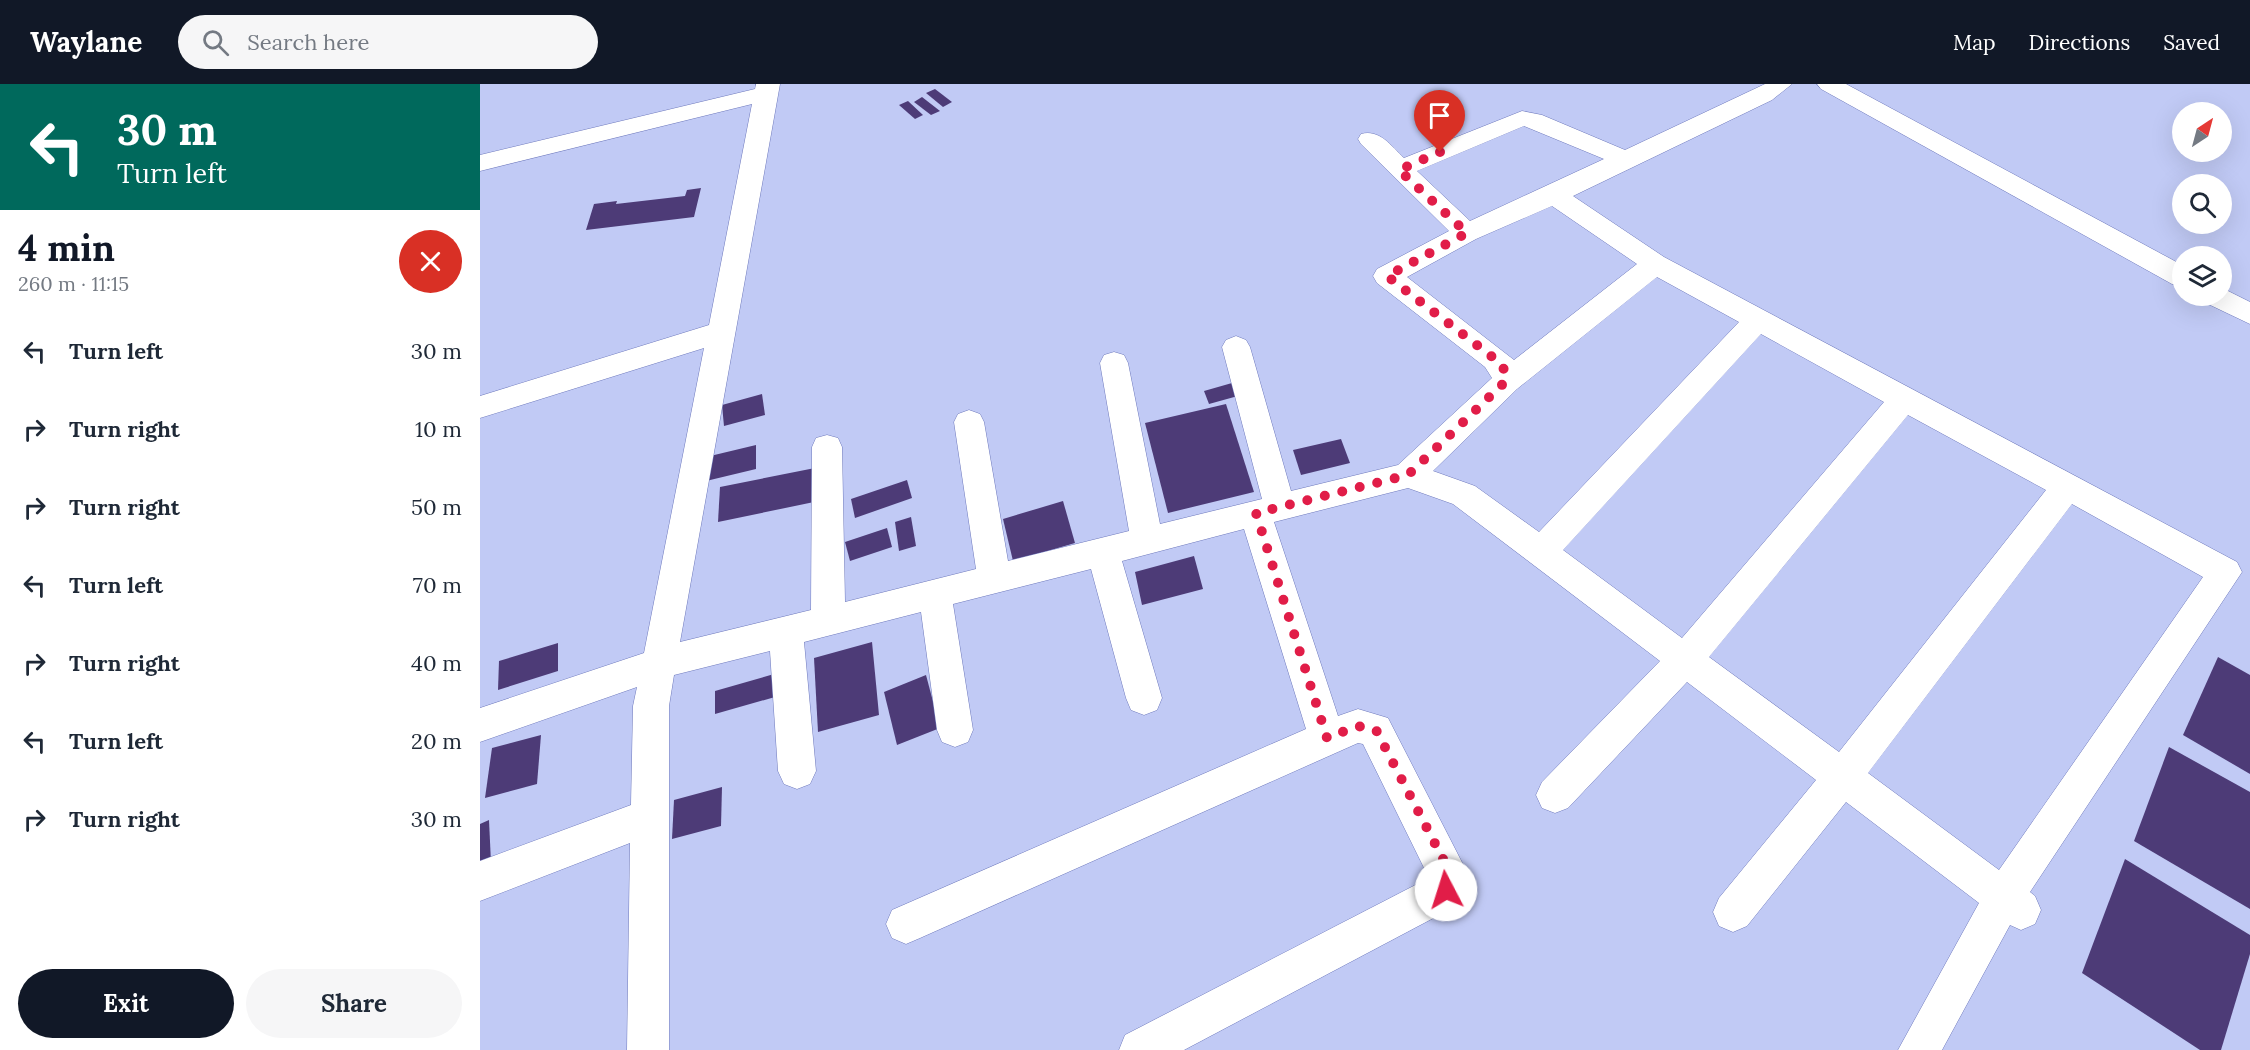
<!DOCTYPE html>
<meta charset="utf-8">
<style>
body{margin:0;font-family:Lora,serif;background:#f6f6f7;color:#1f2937;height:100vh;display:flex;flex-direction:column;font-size:22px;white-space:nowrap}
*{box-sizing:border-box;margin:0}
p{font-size:20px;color:#747a83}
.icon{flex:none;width:33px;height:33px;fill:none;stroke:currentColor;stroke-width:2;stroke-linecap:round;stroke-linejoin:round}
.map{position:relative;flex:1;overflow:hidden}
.drawer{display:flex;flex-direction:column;background:#fff;width:480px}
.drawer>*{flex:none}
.top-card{background:#00695c;color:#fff;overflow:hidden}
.needle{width:39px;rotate:36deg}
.buttons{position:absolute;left:1692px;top:18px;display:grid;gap:12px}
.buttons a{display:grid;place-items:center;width:60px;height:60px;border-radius:50%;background:#fff;box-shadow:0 6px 24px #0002;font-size:30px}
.pin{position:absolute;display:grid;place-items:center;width:51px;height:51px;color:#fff;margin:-62px -26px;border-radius:50% 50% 50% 0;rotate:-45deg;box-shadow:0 0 6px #0007}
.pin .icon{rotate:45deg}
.me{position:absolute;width:66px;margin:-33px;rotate:355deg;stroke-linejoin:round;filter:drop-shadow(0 0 4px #0008)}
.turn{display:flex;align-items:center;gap:21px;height:126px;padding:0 18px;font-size:27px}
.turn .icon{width:78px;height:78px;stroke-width:2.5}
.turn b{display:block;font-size:42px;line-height:51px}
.round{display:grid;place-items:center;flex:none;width:63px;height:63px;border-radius:32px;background:#f6f6f7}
.head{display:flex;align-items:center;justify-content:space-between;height:102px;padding:0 18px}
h1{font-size:36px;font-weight:700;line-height:45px;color:#111827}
.action{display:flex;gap:12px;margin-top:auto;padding:12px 18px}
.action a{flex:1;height:69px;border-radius:36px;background:#111827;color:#fff;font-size:24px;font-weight:700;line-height:69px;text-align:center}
.action a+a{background:#f6f6f7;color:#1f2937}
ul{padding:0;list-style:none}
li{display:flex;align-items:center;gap:18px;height:78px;padding:0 18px}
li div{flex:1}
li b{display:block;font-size:22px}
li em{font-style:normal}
header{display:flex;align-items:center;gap:36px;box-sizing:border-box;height:84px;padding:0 30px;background:#111827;color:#fff}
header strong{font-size:28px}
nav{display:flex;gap:33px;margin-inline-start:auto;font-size:21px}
.search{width:420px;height:54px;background:#f6f6f7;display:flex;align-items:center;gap:15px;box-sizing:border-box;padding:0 21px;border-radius:33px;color:#747a83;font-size:22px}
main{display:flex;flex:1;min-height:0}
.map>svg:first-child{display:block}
</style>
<header>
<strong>Waylane</strong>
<div class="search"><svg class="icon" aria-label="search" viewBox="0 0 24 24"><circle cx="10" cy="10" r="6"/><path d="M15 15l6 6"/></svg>Search here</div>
<nav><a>Map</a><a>Directions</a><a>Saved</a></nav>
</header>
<main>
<section class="drawer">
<div class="top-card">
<div class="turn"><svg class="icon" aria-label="left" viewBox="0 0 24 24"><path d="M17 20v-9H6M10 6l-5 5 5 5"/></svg><div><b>30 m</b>Turn left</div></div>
</div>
<div class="head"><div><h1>4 min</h1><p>260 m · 11:15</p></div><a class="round" style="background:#d93025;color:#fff"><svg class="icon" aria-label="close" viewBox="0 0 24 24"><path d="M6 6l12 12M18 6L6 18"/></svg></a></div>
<ul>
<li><svg class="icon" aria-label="left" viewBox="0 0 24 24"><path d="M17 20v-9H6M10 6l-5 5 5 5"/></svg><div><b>Turn left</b></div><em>30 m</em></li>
<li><svg class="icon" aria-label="right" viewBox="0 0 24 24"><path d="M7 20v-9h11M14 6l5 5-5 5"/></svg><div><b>Turn right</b></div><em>10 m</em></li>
<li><svg class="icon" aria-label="right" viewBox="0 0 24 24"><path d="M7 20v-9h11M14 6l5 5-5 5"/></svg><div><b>Turn right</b></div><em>50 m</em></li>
<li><svg class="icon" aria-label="left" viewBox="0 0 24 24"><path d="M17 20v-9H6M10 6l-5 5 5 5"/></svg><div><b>Turn left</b></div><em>70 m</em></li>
<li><svg class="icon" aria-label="right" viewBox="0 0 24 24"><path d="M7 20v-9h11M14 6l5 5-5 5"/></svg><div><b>Turn right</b></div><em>40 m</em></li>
<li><svg class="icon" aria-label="left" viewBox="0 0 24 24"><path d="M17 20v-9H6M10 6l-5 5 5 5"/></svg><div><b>Turn left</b></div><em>20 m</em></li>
<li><svg class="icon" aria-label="right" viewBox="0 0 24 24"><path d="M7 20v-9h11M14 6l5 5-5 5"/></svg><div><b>Turn right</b></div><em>30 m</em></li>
</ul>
<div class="action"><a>Exit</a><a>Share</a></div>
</section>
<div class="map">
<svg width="1770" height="966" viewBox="0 0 1770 966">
<rect width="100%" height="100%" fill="#c1caf5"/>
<!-- building -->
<g fill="#4d3b77">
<path d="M455,5L472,18L463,23L446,9Z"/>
<path d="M442,13L460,27L451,31L434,18Z"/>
<path d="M428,17L443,31L435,35L419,21Z"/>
<path d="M221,104L214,133L106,146L114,120L137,117L136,120L205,112L207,106Z"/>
<path d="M759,297L765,310L729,320L724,307Z"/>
<path d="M282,310L285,331L244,342L242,321Z"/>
<path d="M746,320L774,408L688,429L665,339Z"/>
<path d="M861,355L870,379L821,391L813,366Z"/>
<path d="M276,361V385L226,397V373Z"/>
<path d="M335,384L334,418L238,438L240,403Z"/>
<path d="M427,396L432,414L375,434L371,415Z"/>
<path d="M583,417L595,459L533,477L523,435Z"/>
<path d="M431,433L436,462L419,467L415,438Z"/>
<path d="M407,444L412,463L370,477L365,458Z"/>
<path d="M714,472L723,505L662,521L655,488Z"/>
<path d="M392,558L399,631L338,648L334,574Z"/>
<path d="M78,559V587L18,606L19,577Z"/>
<path d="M1738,573L1770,591V690L1703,651Z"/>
<path d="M301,588L302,611L235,630V607Z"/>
<path d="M446,591L460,644L417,661L404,608Z"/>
<path d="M61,651L57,700L5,714L12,664Z"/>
<path d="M1689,663L1770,708V825L1654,757Z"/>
<path d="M242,703L241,742L192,755L194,716Z"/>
<path d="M9,736L11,779L0,784V740Z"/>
<path d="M1645,775L1770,851V870L1741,966H1720L1602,889Z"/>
</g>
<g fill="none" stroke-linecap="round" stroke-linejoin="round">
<defs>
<g id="minor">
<path d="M276,0H300L200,558L331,526L332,363L336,354L347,351L358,354L362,363L365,518L496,485L474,338L478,330L489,326L500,330L504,338L528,477L649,447L620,279L624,271L634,268L644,271L648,279L680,440L782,415L742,263L746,256L756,252L766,256L770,263L811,407L918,381L1012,294L1005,283L897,199L893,192L897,185L969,147L881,60L878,55L881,50C900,45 911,62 924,74L1042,27L1062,31L1145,66L1285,0H1312L1292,16L1093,112L1184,173L1757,478L1762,488L1550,808L1555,812L1561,826L1555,840L1541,846L1530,841L1462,966H1418L1499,819L1366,718L1267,842L1253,848L1239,842L1233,828L1239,814L1336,696L1207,598L1088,724L1075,729L1062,724L1056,711L1062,698L1180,577L973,420L928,404L794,438L858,632L878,625L908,634L989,792L980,820L704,966H639L645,951L949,794L883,660L878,659L440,854L426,860L412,854L406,840L412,826L826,645L764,445L642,477L682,614L677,626L664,631L651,626L646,614L611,485L473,520L493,646L488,658L475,663L462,658L457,646L441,528L324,558L336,687L330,700L317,705L304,700L298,687L290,567L194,591L189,622V966H147L150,759L0,817V777L151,721L153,622L157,603L0,658V624L164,569L224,264L0,334V312L229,241L272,20L0,87V71L275,5ZM1044,42L1124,75L990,137L937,87ZM1072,122L1157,180L1034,276L927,193L996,155ZM1177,193L1259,238L1059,448L995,402L953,387L1037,305ZM1281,250L1404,318L1202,554L1083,466ZM1428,331L1566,406L1359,668L1229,573ZM1592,420L1723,493L1519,786L1388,689Z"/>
<path d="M1337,0H1366L1702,181V202L1692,200L1341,5Z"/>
<path d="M1742,204L1770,218V240L1726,219L1723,212H1742Z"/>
</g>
</defs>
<!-- minor casing -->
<use href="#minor" stroke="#6e79bc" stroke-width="1"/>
<!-- minor -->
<use href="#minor" fill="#fff" fill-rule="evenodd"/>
</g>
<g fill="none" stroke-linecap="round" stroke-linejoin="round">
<!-- route -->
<path stroke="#e11d48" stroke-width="10" stroke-dasharray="0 18" d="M960,68L919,86L987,149L907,192L1015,275L1023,282L1026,297L928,391L776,429L847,654L878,642L896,646L963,775L969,792L966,806"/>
</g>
</svg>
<div class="buttons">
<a><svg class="needle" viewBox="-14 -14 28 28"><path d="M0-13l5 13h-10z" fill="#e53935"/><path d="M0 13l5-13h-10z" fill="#747a83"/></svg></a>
<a><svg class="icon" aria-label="search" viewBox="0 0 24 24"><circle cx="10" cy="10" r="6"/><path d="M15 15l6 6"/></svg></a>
<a><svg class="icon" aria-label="layers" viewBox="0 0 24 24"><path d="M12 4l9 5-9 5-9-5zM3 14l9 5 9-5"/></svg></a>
</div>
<div class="pin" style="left:960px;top:68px;background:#d93025"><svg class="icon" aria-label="arrive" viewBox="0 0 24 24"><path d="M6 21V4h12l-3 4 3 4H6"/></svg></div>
<svg class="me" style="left:966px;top:806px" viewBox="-20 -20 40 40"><circle r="19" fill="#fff"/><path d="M0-13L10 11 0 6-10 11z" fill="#e11d48"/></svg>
</div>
</main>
